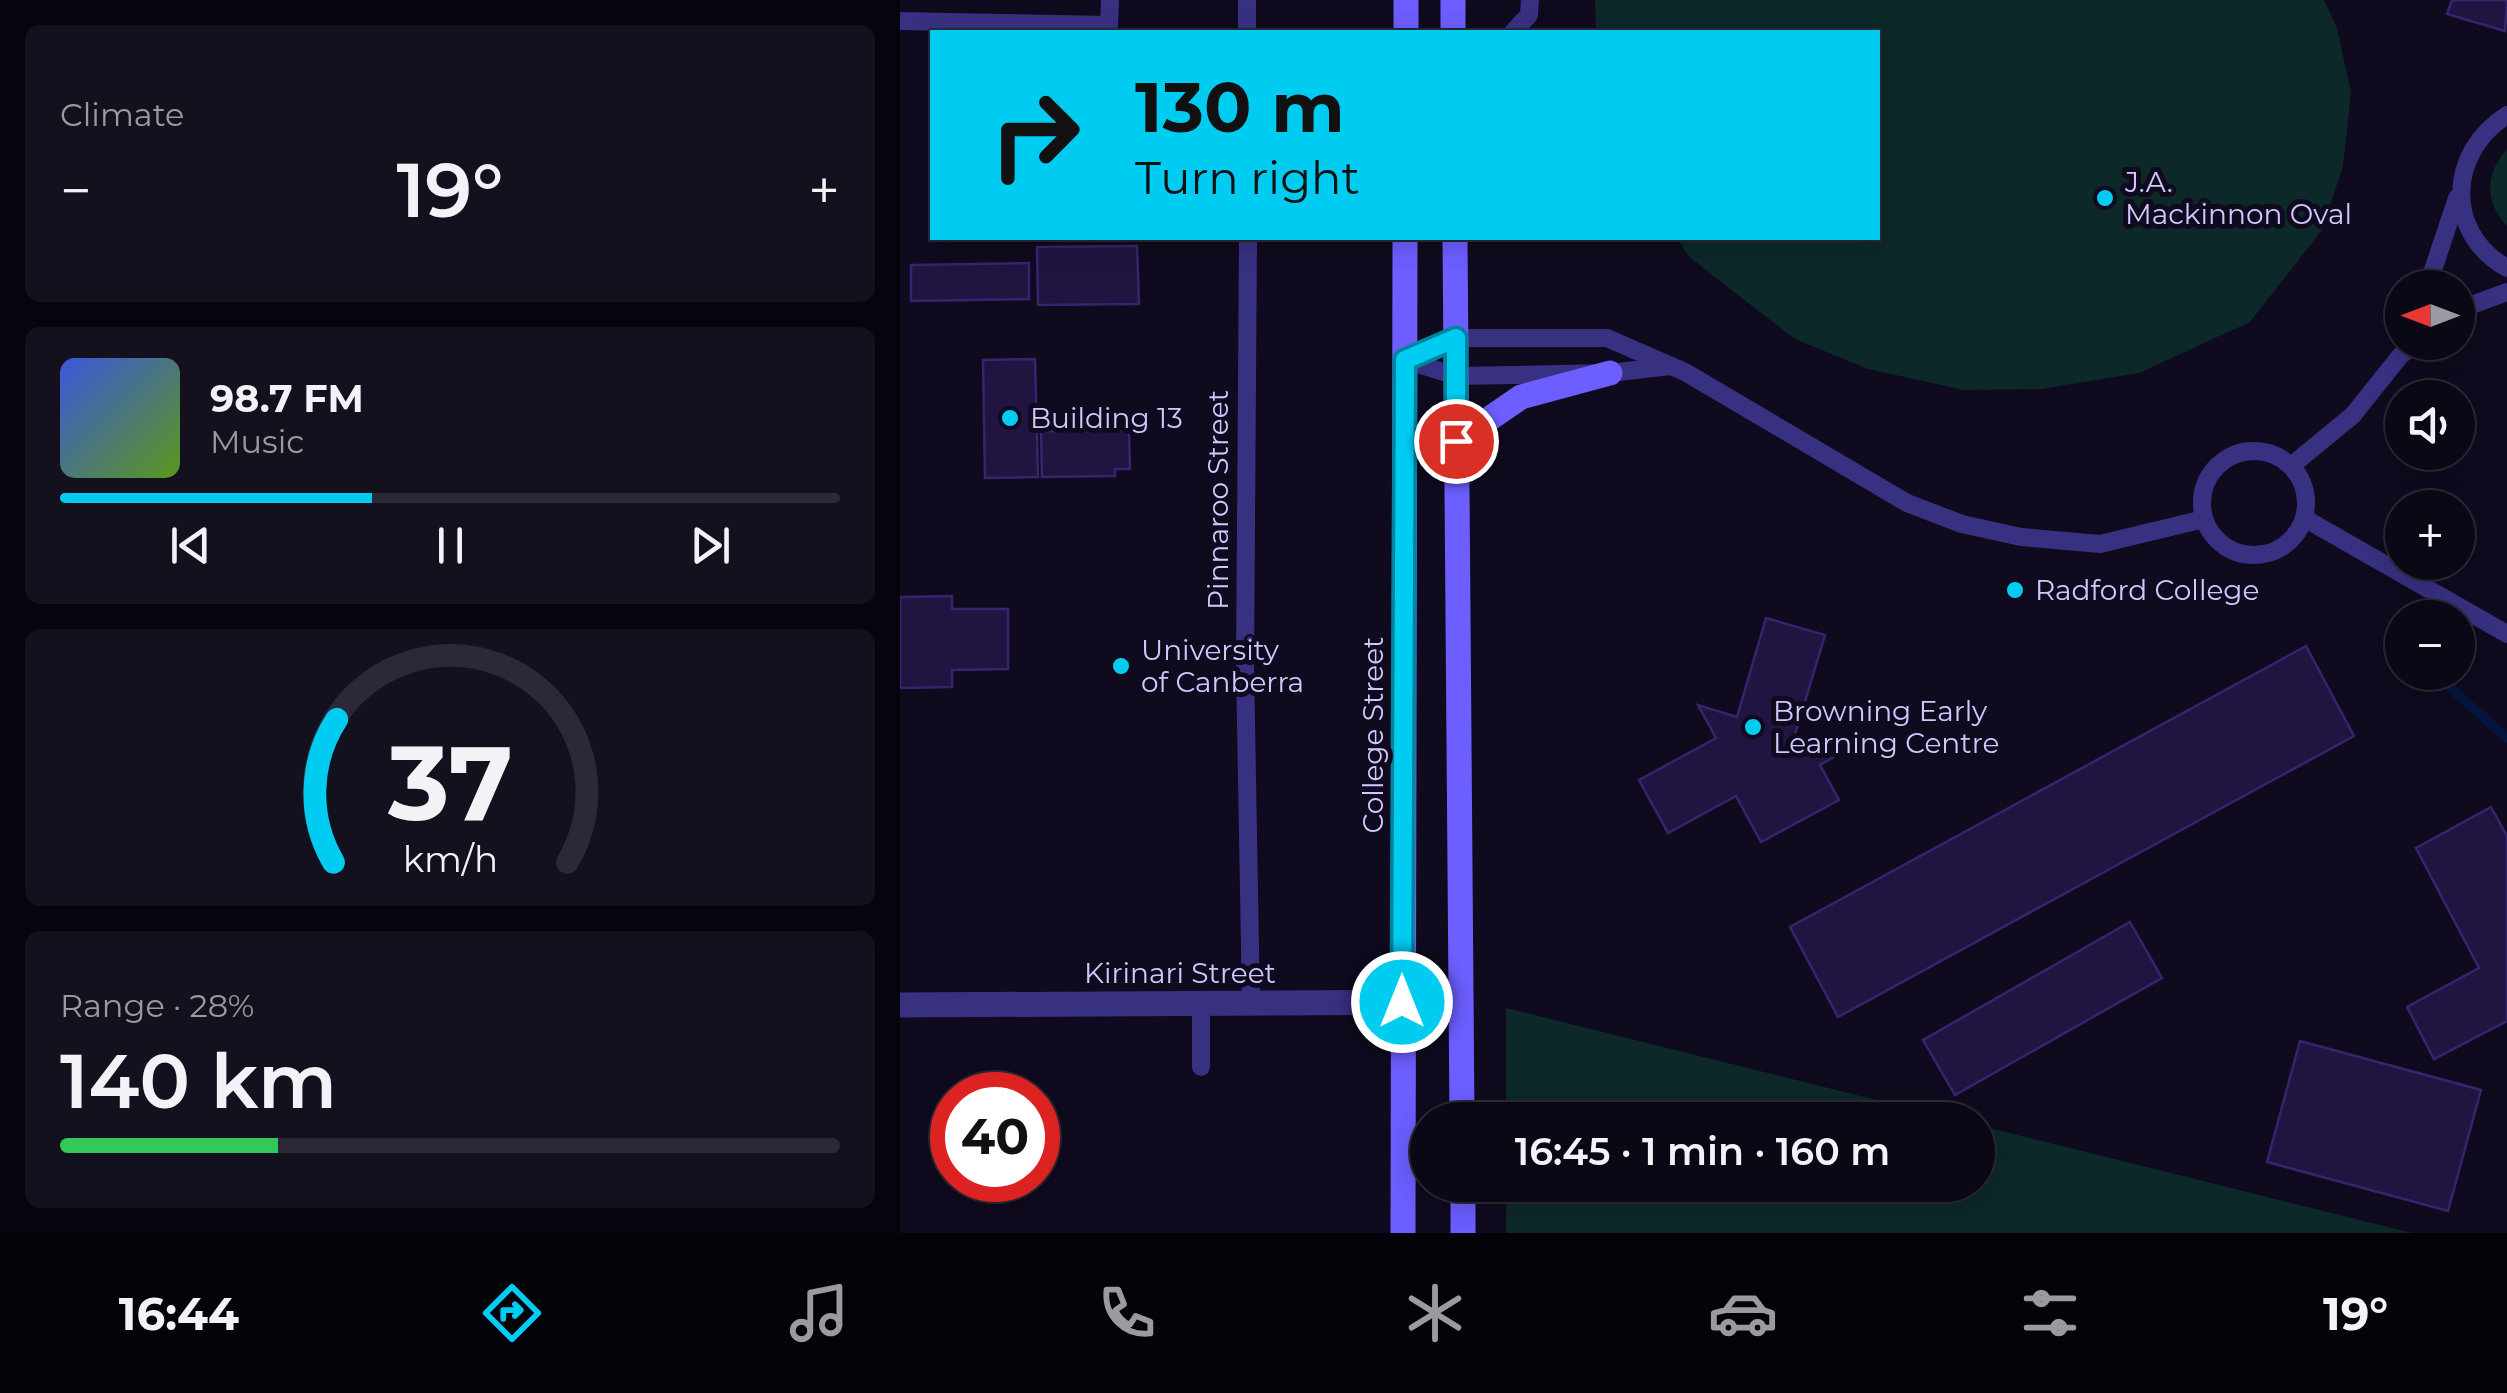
<!DOCTYPE html>
<html lang="en">
<head>
<meta charset="utf-8">
<style>
  :root { --surface:#0b0816; --page:#14111f; --text:#f1f3f6; --muted:#9a9aa1; --line:#2b2935; --accent:#00ccf2 }
  body { margin:0; font-family:Montserrat,sans-serif; background:var(--page); color:var(--text); height:100vh; display:flex; flex-direction:column; font-size:38px; white-space:nowrap }
  * { box-sizing:border-box; margin:0 }
  p { font-size:32px; color:var(--muted) }
  .icon { flex:none; width:55px; height:55px; fill:none; stroke:currentColor; stroke-width:2; stroke-linecap:round; stroke-linejoin:round }
  .map { position:relative; flex:1; overflow:hidden }
  .sheet { display:flex; flex-direction:column; gap:25px; padding:25px; background:#06040c; width:900px }
  .sheet>* { flex:none }
  .guide { position:absolute; left:30px; top:30px; width:950px; height:210px; border-radius:0px; box-shadow:0 5px 25px #0003,0 0 0 2px var(--line); background:#00ccf2; color:#111; overflow:hidden }
  .needle { width:65px; rotate:270deg }
  .fabs { position:absolute; left:1485px; top:270px; display:grid; gap:20px }
  .fabs a { display:grid; place-items:center; width:90px; height:90px; border-radius:50%; background:var(--surface); box-shadow:0 5px 25px #0003,0 0 0 2px var(--line); font-size:50px }
  .speed { position:absolute; left:30px; top:1072px; display:flex; gap:20px; font-size:50px; font-weight:700; text-align:center }
  .speed>* { display:grid; place-content:center; width:130px; height:130px; border-radius:50%; background:var(--surface); box-shadow:0 5px 25px #0003,0 0 0 2px var(--line); line-height:1 }
  .speed .limit { border:15px solid #d22; background:#fff; color:#111 }
  .pin { position:absolute; display:grid; place-items:center; width:85px; height:85px; color:#fff; margin:-42px; border:5px solid #fff; border-radius:50%; box-shadow:0 2px 10px #0007 }
  .me { position:absolute; width:110px; margin:-55px; rotate:0deg; stroke-linejoin:round; filter:drop-shadow(0 0 8px #0008) }
  .turn { display:flex; align-items:center; gap:35px; height:210px; padding:0 40px; font-size:45px }
  .turn .icon { width:130px; height:130px; stroke-width:2.5 }
  .turn b { display:block; font-size:70px; line-height:85px }
  .big { font-size:75px; font-weight:600; line-height:1.1 }
  .sheet .tile { flex:1; display:flex; flex-direction:column; justify-content:center; gap:15px; min-width:0; padding:0 35px; border-radius:15px; background:var(--page) }
  .sheet .dial { align-items:center; gap:0 }
  .dial svg { height:260px; overflow:visible; fill:none; stroke:var(--line); stroke-width:7; stroke-linecap:round; text-anchor:middle }
  .dial text { fill:var(--text); stroke:none }
  .song { display:flex; align-items:center; gap:30px }
  .cover { width:120px; height:120px; border-radius:15px; background:linear-gradient(135deg,hsl(230 70% 55%),hsl(90 70% 35%)) }
  .played { height:10px; border-radius:5px; background:linear-gradient(90deg,var(--accent) 40%,var(--line) 40%) }
  .keys { display:flex; justify-content:space-around; direction:ltr }
  .heat { display:flex; justify-content:space-between; align-items:center; font-size:55px; direction:ltr }
  .charge { height:15px; border-radius:8px; background:linear-gradient(90deg,#34c759 28%,var(--line) 0) }
  .trip { position:absolute; left:510px; top:1102px; width:585px; height:100px; border-radius:50px; background:var(--surface); box-shadow:0 5px 25px #0003,0 0 0 2px var(--line); font-weight:600; line-height:100px; text-align:center }
  .tab-bar { display:flex; height:160px; justify-content:space-around; align-items:center; background:#040309; color:var(--muted) }
  .tab-bar .icon { width:70px; height:70px }
  .tab-bar .current { color:var(--accent) }
  .tab-bar b { font-size:45px; color:var(--text) }
  main { display:flex; flex:1; min-height:0 }
  .map>svg:first-child { display:block }
</style>
</head>
<body>
<main>
<section class="sheet">
<div class="tile"><p>Climate</p>
<div class="heat"><a>−</a><b class="big">19°</b><a>+</a></div>
</div>
<div class="tile">
<div class="song"><i class="cover"></i><div><b>98.7 FM</b><p>Music</p></div></div>
<div class="played"></div>
<div class="keys"><svg class="icon" aria-label="previous" viewBox="0 0 24 24"><path d="M18 5L8 12l10 7zM5 5v14"/></svg><svg class="icon" aria-label="pause" viewBox="0 0 24 24"><path d="M8 5v14M16 5v14"/></svg><svg class="icon" aria-label="next" viewBox="0 0 24 24"><path d="M6 5l10 7-10 7zM19 5v14"/></svg></div>
</div>
<div class="tile dial"><svg viewBox="0 0 100 80">
<path d="M14 69A42 42 0 1 1 86 69"/>
<path d="M14 69A42 42 0 0 1 15 25" stroke="#00ccf2"/>
<text x="50" y="56" font-size="32" font-weight="700">37</text>
<text x="50" y="72" font-size="11">km/h</text>
</svg></div>
<div class="tile"><p>Range · 28%</p><b class="big">140 km</b><div class="charge"></div></div>
</section>
<div class="map">
<svg width="1607" height="1233" viewBox="0 0 1607 1233">
  <rect width="100%" height="100%" fill="#0f0a1e"/>
  <path fill="#0d2829" d="M 695,0 L 1424,0 L 1437,28 L 1451,93 L 1443,166 L 1422,230 L 1350,322 L 1239,373 L 1141,389 L 1064,390 L 968,369 L 895,339 L 789,257 L 777,238 L 978,238 L 978,32 L 696,32 Z
    M 1607,149 L 1607,226 C 1584,201 1585,174 1607,149 Z
    M 606,1008 L 1057,1120 L 606,1120 Z
    M 1078,1125 L 1512,1233 L 606,1233 L 606,1185 L 1078,1185 Z"/>
  <g fill="none" stroke-linecap="round" stroke-linejoin="round">
    <path stroke="#04163d" stroke-width="10" d="M 1536,675 L 1607,738"/>
  </g>
  <path fill="#201441" stroke="#37246f" stroke-width="2.5" d="M 1552,0 L 1607,0 L 1605,31 L 1547,14 Z
    M 237,246 L 239,304 L 138,305 L 137,247 Z
    M 129,263 L 129,299 L 11,301 L 11,265 Z
    M 135,359 L 138,477 L 85,478 L 83,360 Z
    M 158,423 L 188,423 L 188,431 L 229,430 L 230,469 L 215,469 L 215,476 L 142,477 L 141,432 L 158,431 Z
    M 52,596 L 52,609 L 108,609 L 108,669 L 52,670 L 52,687 L 0,688 L 0,597 Z
    M 866,618 L 925,635 L 894,738 L 943,752 L 920,765 L 939,800 L 861,842 L 836,796 L 768,833 L 739,780 L 816,738 L 798,705 L 837,717 Z
    M 1406,646 L 1454,736 L 938,1017 L 890,927 Z
    M 1591,807 L 1607,836 L 1607,1021 L 1534,1059 L 1507,1007 L 1579,968 L 1516,848 Z
    M 1230,922 L 1262,978 L 1055,1095 L 1023,1040 Z
    M 1400,1041 L 1581,1090 L 1548,1211 L 1367,1162 Z"/>
  <g fill="none" stroke-linecap="round" stroke-linejoin="round">
    <path stroke="#383182" stroke-width="18" d="M 347,0 L 347,32
      M 0,21 L 209,25 L 210,0
      M 613,32 L 629,15 L 630,0
      M 1607,115 C 1548,152 1544,233 1607,268
      M 348,238 L 345,666 L 351,1003
      M 1527,288 L 1557,198
      M 1558,310 L 1607,292
      M 505,360 L 556,338 L 707,338 L 785,372 L 1007,503 L 1062,524 L 1121,537 L 1200,544 L 1304,519
      M 505,360 L 556,376 L 710,373 L 770,366
      M1302 503a52 52 0 1 1 104 0a52 52 0 1 1-104 0Z
      M 1391,466 L 1453,415 L 1500,356 L 1517,342
      M 1404,518 L 1607,634
      M 301,1003 L 301,1067"/>
    <path stroke="#383182" stroke-width="25" d="M 0,1005 L 561,1002"/>
    <path stroke="#6c5eff" stroke-width="25" d="M 553,0 L 553,32
      M 506,32 L 506,0
      M 555,238 L 562,1120
      M 557,441 L 621,397 L 710,373
      M 563,1185 L 563,1233
      M 503,1233 L 505,238"/>
  </g>
  <g fill="none" stroke-linecap="round" stroke-linejoin="round">
    <g stroke="#00859d" stroke-width="25">
      <path id="route" d="M 502,1002 L 505,360 L 556,338 L 556,441"/>
    </g>
    <use href="#route" stroke="#00ccf2" stroke-width="18"/>
  </g>
  <g fill="#00ccf2" stroke="#0f0a1e" stroke-width="4">
    <circle cx="1205" cy="198" r="10"/>
    <circle cx="110" cy="418" r="10"/>
    <circle cx="1115" cy="590" r="10"/>
    <circle cx="221" cy="666" r="10"/>
    <circle cx="853" cy="727" r="10"/>
  </g>
  <g text-anchor="middle" dominant-baseline="central" stroke-width="10" stroke-linejoin="round" paint-order="stroke">
    <g font-size="28" fill="#d1c7ff" stroke="#0f0a1e" text-anchor="start">
      <text x="1225" y="182">J.A.<tspan x="1225" dy="32">Mackinnon Oval</tspan></text>
      <text x="130" y="418">Building 13</text>
      <text x="1135" y="590">Radford College</text>
      <text x="241" y="650">University<tspan x="241" dy="32">of Canberra</tspan></text>
      <text x="873" y="711">Browning Early<tspan x="873" dy="32">Learning Centre</tspan></text>
    </g>
    <g font-size="28" fill="#d1c7ff" stroke="#0f0a1e">
      <text transform="translate(318 500) rotate(-90)">Pinnaroo Street</text>
      <text transform="translate(473 735) rotate(-90)">College Street</text>
      <text x="280" y="973">Kirinari Street</text>
    </g>
  </g>
</svg>
<div class="fabs">
<a><svg class="needle" viewBox="-14 -14 28 28"><path d="M0-13l5 13h-10z" fill="#e53935"/><path d="M0 13l5-13h-10z" fill="#9a9aa1"/></svg></a>
<a><svg class="icon" aria-label="sound" viewBox="0 0 24 24"><path d="M4 9h4l5-4v14l-5-4H4zM17 9q2 3 0 6"/></svg></a>
<a>+</a>
<a>−</a>
</div>
<div class="speed"><div class="limit">40</div></div>
<div class="pin" style="left:556px;top:441px;background:#d93025"><svg class="icon" aria-label="arrive" viewBox="0 0 24 24"><path d="M6 21V4h12l-3 4 3 4H6"/></svg></div>
<svg class="me" style="left:502px;top:1002px" viewBox="-20 -20 40 40"><circle r="17" fill="#00ccf2" stroke="#fff" stroke-width="3"/><path d="M0-11L8 9 0 5-8 9z" fill="#fff"/></svg>
<div class="trip">16:45 · 1 min · 160 m</div>
<div class="guide">
<div class="turn"><svg class="icon" aria-label="right" viewBox="0 0 24 24"><path d="M7 20v-9h11M14 6l5 5-5 5"/></svg><div><b>130 m</b>Turn right</div></div>
</div>
</div>
</main>
<nav class="tab-bar">
<b>16:44</b>
<svg class="icon current" aria-label="directions" viewBox="0 0 24 24"><path d="M12 3l9 9-9 9-9-9zM9 14v-3h6M13 9l2 2-2 2"/></svg>
<svg class="icon" aria-label="music" viewBox="0 0 24 24"><path d="M9 18V5l10-2v13"/><circle cx="6" cy="18" r="3"/><circle cx="16" cy="16" r="3"/></svg>
<svg class="icon" aria-label="phone" viewBox="0 0 24 24"><path d="M5 4h4l2 5-3 2q2 4 5 5l2-3 5 2v4C11 20 4 13 5 4z"/></svg>
<svg class="icon" aria-label="climate" viewBox="0 0 24 24"><path d="M12 3v18M4 7l16 10M4 17L20 7"/></svg>
<svg class="icon" aria-label="car" viewBox="0 0 24 24"><path d="M5 17H2v-5l4-1 3-4h7l3 4 3 1v5h-3M9 17h6M6 11h13"/><circle cx="7" cy="17" r="2"/><circle cx="17" cy="17" r="2"/></svg>
<svg class="icon" aria-label="filters" viewBox="0 0 24 24"><path d="M4 7h16M4 17h16"/><circle cx="9" cy="7" r="2"/><circle cx="15" cy="17" r="2"/></svg>
<b>19°</b>
</nav>
</body>
</html>
